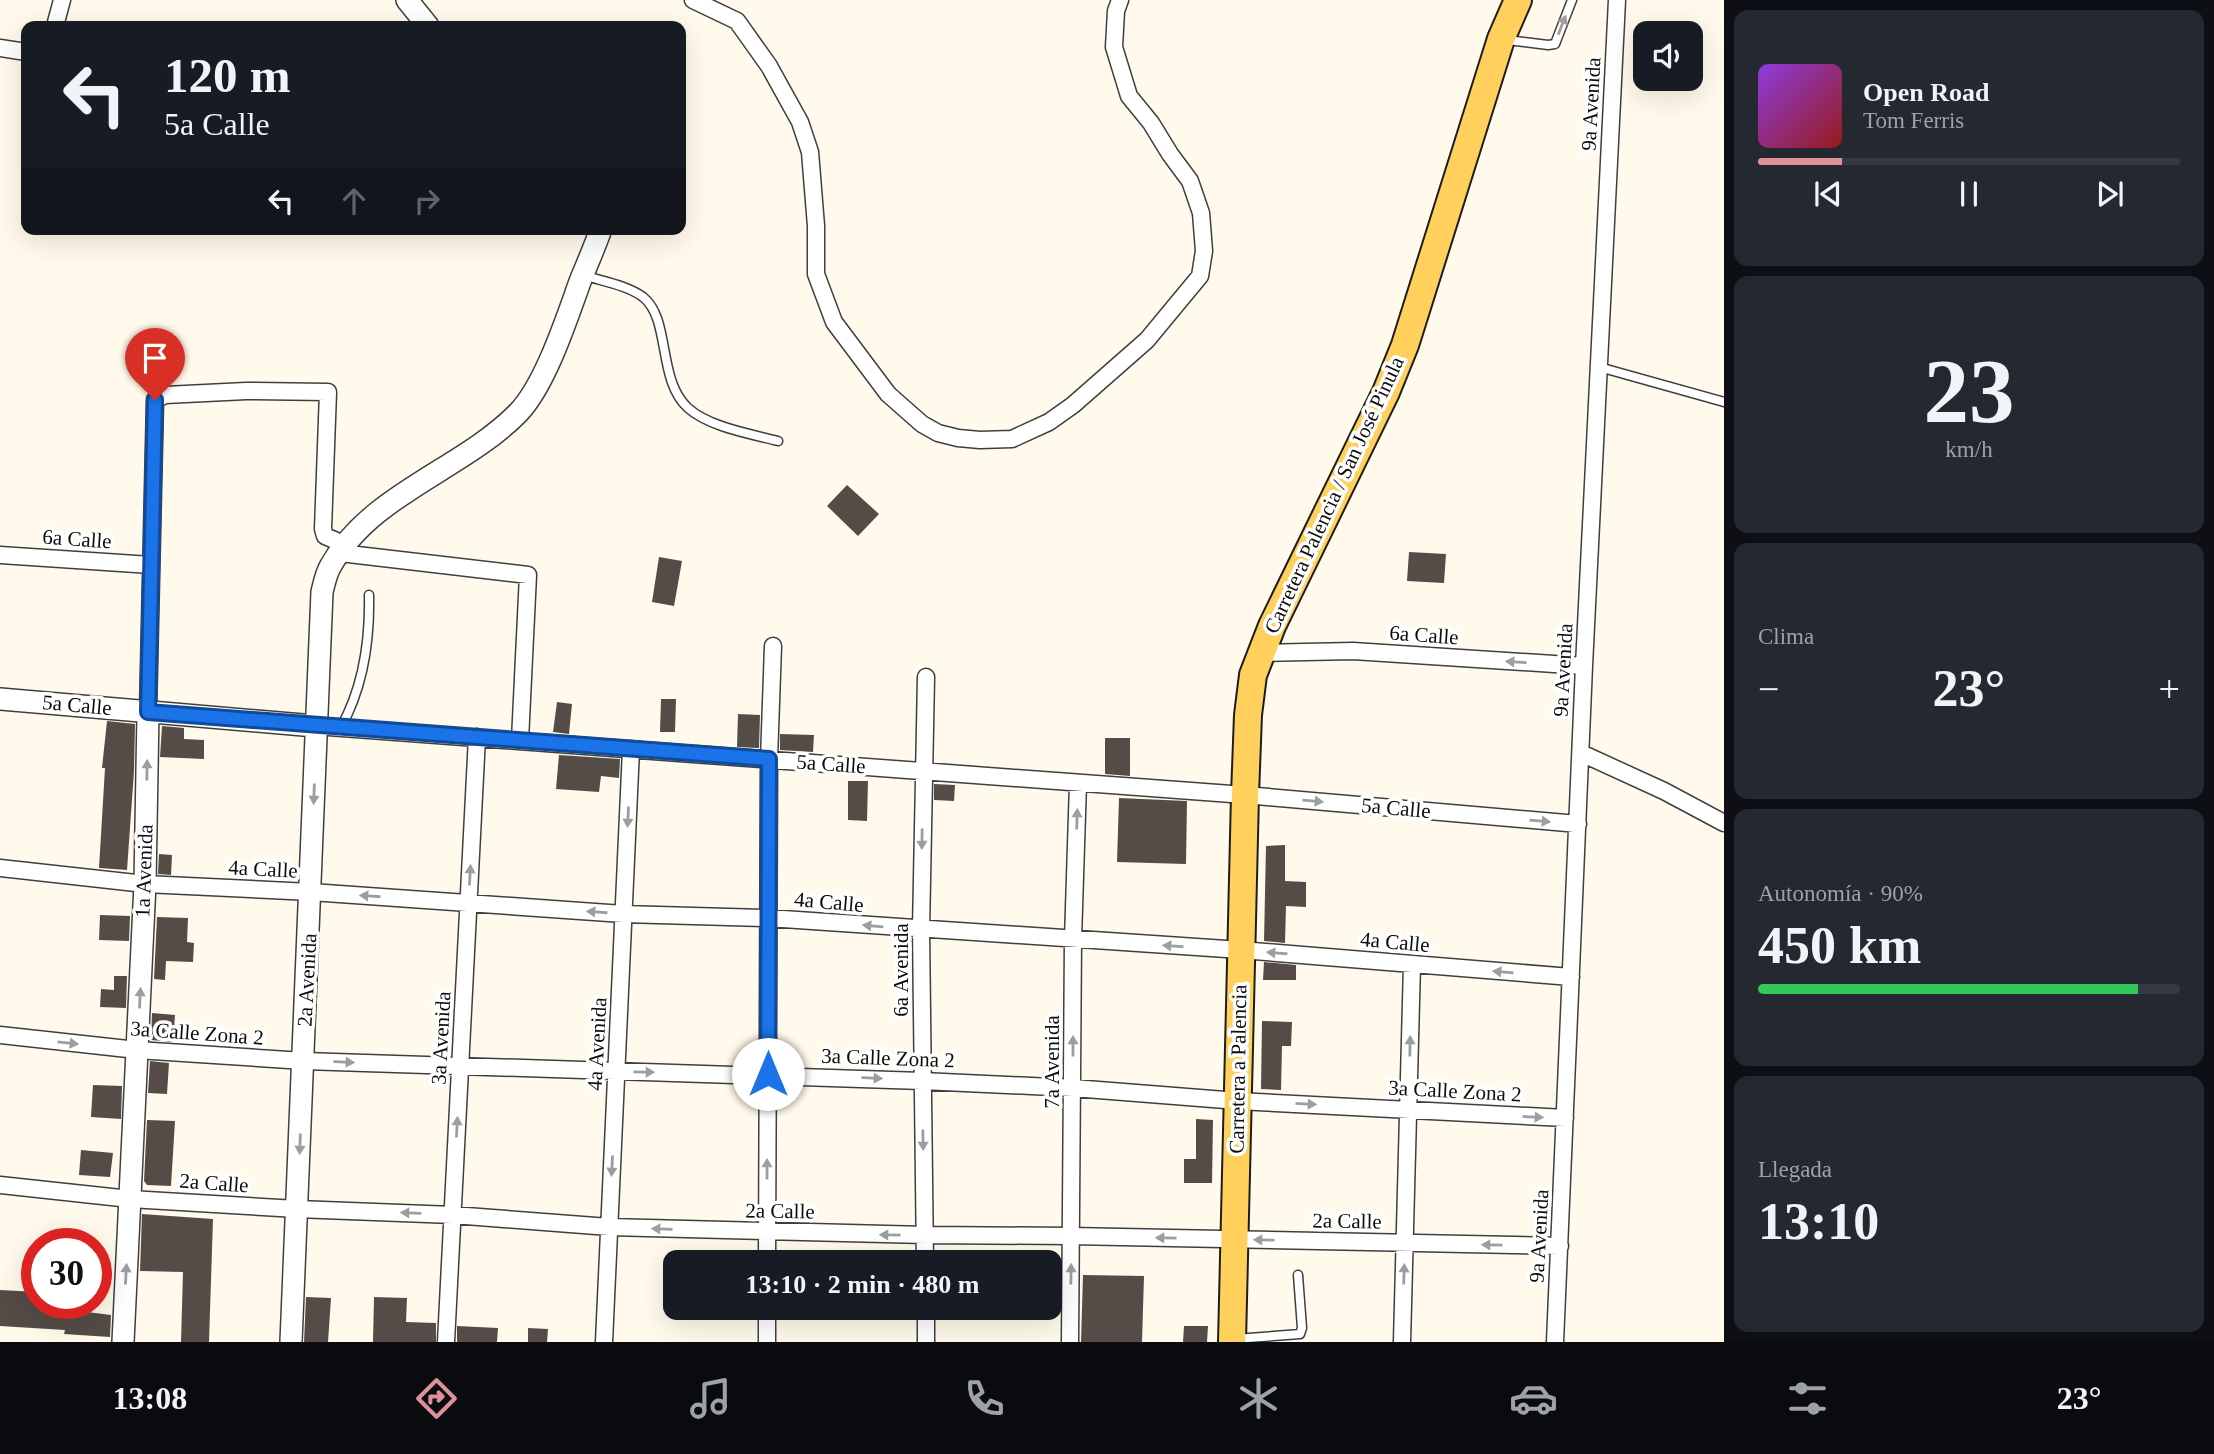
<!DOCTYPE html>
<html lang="es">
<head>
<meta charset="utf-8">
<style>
  :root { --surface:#171b24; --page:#242831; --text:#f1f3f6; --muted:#9ea1a6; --line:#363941; --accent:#df9099 }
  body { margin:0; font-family:"Times New Roman",serif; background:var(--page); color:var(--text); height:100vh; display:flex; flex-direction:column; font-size:26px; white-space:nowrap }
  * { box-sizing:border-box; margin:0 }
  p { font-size:23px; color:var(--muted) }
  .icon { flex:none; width:38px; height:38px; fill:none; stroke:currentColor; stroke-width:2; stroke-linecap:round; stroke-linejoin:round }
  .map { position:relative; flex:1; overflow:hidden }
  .side { display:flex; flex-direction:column; gap:10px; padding:10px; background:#0d0f14; width:490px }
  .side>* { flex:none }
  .hud { position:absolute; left:21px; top:21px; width:665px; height:214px; border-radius:14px; box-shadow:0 7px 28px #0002; background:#171b24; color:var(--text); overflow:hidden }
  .fabs { position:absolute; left:1633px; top:21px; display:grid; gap:14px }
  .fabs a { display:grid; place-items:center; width:70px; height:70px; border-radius:14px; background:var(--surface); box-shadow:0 7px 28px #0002; font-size:35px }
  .speed { position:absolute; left:21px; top:1228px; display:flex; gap:14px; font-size:35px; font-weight:700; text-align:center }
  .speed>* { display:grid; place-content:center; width:91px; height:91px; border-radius:50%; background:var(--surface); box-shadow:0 7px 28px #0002; line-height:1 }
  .speed .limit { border:10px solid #d22; background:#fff; color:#111 }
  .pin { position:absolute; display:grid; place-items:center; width:60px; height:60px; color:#fff; margin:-72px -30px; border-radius:50% 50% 50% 0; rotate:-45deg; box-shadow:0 0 7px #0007 }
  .pin .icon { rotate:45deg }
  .me { position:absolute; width:77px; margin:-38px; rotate:0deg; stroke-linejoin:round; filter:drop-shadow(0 0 5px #0008) }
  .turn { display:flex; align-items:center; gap:24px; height:147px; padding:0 28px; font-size:32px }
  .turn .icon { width:91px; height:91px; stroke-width:2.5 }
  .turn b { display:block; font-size:49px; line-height:60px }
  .lanes { display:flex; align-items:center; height:66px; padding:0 28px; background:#0003; justify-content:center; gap:35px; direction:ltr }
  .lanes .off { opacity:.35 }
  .big { font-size:52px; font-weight:800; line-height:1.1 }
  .side .card { flex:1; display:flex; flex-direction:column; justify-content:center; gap:10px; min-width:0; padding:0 24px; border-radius:14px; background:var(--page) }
  .side .dial { align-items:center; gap:0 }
  .dial b { font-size:91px; line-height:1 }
  .song { display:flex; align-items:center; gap:21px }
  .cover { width:84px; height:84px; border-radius:10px; background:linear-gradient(135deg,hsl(270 70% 55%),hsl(0 70% 35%)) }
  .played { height:7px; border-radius:4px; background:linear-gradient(90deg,var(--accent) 20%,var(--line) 20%) }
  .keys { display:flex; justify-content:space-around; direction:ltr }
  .heat { display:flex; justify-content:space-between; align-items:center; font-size:38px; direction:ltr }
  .charge { height:10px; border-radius:5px; background:linear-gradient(90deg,#34c759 90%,var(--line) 0) }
  .trip { position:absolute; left:663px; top:1250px; width:399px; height:70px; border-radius:14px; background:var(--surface); box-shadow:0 7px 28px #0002; font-weight:800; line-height:70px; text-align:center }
  .dock { display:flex; height:112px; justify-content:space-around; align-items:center; background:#090b0e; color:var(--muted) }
  .dock .icon { width:49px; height:49px }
  .dock .on { color:var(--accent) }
  .dock b { font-size:32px; color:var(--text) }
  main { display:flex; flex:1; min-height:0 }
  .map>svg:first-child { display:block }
</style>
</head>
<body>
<main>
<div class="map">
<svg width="1724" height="1342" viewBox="0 0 1724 1342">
  <rect width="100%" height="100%" fill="#fffaeb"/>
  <path fill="#554c47" d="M 847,485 L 879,514 L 858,536 L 827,506 Z
    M 1409,552 L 1446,554 L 1444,583 L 1407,581 Z
    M 659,557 L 682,561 L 674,606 L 652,602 Z
    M 661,699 L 676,699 L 675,732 L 660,732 Z
    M 557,702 L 572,704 L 569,734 L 553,732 Z
    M 738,714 L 760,715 L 759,748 L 737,747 Z
    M 107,721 L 135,724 L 134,771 L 127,870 L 99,868 L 105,768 L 102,768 Z
    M 162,726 L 184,728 L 184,739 L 204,740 L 204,759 L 160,757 Z
    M 780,734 L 814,735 L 813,752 L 780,750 Z
    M 1105,738 L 1130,738 L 1130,776 L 1105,774 Z
    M 559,755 L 620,759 L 619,778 L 601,776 L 599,792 L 556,789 Z
    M 848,781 L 868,781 L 867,821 L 848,820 Z
    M 934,784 L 955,785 L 954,801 L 934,800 Z
    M 1119,798 L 1187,801 L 1186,864 L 1117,862 Z
    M 1285,845 L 1285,881 L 1306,882 L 1306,907 L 1286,906 L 1285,943 L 1264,941 L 1266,846 Z
    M 159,854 L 172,855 L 171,875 L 158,874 Z
    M 100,915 L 130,916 L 129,941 L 99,940 Z
    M 157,917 L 188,918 L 187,942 L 194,943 L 193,962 L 166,961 L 165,980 L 154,979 Z
    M 1264,962 L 1296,965 L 1296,980 L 1263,980 Z
    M 114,976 L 127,976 L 126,1008 L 100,1007 L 101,989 L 114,990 Z
    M 152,1013 L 175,1015 L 173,1042 L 151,1040 Z
    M 1262,1021 L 1292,1022 L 1291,1046 L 1282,1046 L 1281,1090 L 1261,1089 Z
    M 150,1061 L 169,1063 L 167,1094 L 148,1093 Z
    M 93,1085 L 122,1086 L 121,1119 L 91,1117 Z
    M 1196,1119 L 1213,1120 L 1212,1183 L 1184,1183 L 1184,1159 L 1196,1159 Z
    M 147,1120 L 175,1121 L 171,1186 L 147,1185 L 144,1181 Z
    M 81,1150 L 113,1153 L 110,1177 L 79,1175 Z
    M 142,1214 L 213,1219 L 209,1342 L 181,1342 L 183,1272 L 140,1271 Z
    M 1083,1275 L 1144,1276 L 1142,1342 L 1081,1342 Z
    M 0,1290 L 37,1292 L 37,1304 L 45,1304 L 45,1306 L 79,1309 L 79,1311 L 111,1315 L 110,1337 L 64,1334 L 65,1330 L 0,1326 Z
    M 306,1297 L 331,1298 L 328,1342 L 304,1342 Z
    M 374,1297 L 407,1298 L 406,1322 L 436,1323 L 436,1342 L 373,1342 Z
    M 457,1326 L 498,1328 L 497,1342 L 457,1342 Z
    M 1184,1326 L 1208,1326 L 1207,1342 L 1183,1342 Z
    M 528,1328 L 548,1329 L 547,1342 L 528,1342 Z"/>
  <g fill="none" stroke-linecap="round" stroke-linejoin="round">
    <g stroke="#3f3f3f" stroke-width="11">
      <path id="service" d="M 1507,40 L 1548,45 L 1555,44 L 1572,0
        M 583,275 C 601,281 627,285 643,297 C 671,319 657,380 688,408 C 709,427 751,434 778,441
        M 1599,367 L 1724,402
        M 341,727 C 364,686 370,641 369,595
        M 1235,1339 L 1300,1334 L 1302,1328 L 1298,1275"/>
    </g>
    <g stroke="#3f3f3f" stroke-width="19">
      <path id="minor" d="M 693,0 L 737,21 L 769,66 L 800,122 L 810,152 L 816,226 L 816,274 L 834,322 L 888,394 L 922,424 L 938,433 L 958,438 L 980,440 L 1012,439 L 1049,422 L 1073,405 L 1147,340 L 1200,276 L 1204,251 L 1201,213 L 1190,181 L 1170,154 L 1151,123 L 1129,96 L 1114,47 L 1116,11 L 1120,0
        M 55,26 L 62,0
        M 0,48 L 26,52
        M 340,553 L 528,575 L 520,740
        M 0,555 L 151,565
        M 1261,653 L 1353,651 L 1584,666
        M 148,712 L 155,400 L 165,395 L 246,391 L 328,392 L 323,529 L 325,536 L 346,545
        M 315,726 L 1245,795 L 1578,824
        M 1581,753 L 1664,791 L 1724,823
        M 0,868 L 145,884 L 311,892 L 623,914 L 768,918 L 1241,950 L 1571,977
        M 0,1035 L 137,1050 L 304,1061 L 922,1081 L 1073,1088 L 1238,1101 L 1565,1118
        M 0,1185 L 130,1199 L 297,1209 L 453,1215 L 609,1227 L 925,1235 L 1071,1236 L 1560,1246
        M 767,1262 L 769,759 L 773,646
        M 925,1262 L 921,930 L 926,677
        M 926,1307 L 926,1342
        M 446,1342 L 477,737
        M 604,1342 L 631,749
        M 767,1342 L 767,1307
        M 1070,1342 L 1073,939 L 1078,783
        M 1402,1342 L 1412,964
        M 1555,1342 L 1584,666 L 1617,0"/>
    </g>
    <g stroke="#3f3f3f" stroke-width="24">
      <path id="tertiary" d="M 407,0 L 428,26
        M 0,699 L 315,726
        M 123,1342 L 145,884 L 148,712
        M 291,1342 L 322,592 C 324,584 326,574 330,567 C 370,494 462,470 518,413 C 546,384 567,317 581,279 C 588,262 595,246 601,229"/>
    </g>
    <g stroke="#1d1d1d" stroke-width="30">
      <path id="primary" d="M 1232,1342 L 1245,795 L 1248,715 L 1253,675 L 1272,626 L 1386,392 L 1405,345 L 1501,39 L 1518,0"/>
    </g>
    <use href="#service" stroke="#fff" stroke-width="8"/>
    <use href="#minor" stroke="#fff" stroke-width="16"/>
    <use href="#tertiary" stroke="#fff" stroke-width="21"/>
    <use href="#primary" stroke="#ffd05b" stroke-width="26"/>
  </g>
  <defs><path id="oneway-solid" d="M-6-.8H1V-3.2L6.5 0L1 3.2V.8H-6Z" transform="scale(1.75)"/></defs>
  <g fill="#9e9e9e">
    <use href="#oneway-solid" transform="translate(1562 25) rotate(-69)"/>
    <use href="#oneway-solid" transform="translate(1516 662) rotate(-176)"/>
    <use href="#oneway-solid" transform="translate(147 770) rotate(-89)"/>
    <use href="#oneway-solid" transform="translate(314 794) rotate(92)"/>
    <use href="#oneway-solid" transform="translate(1313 801) rotate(5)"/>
    <use href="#oneway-solid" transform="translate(628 817) rotate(93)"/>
    <use href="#oneway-solid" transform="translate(1077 819) rotate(-88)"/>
    <use href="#oneway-solid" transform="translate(1540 821) rotate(5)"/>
    <use href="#oneway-solid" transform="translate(922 839) rotate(91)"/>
    <use href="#oneway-solid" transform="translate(470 875) rotate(-87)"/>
    <use href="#oneway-solid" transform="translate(370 896) rotate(-176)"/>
    <use href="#oneway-solid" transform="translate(597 912) rotate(-176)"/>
    <use href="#oneway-solid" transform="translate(873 926) rotate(-175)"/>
    <use href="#oneway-solid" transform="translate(1173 946) rotate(-176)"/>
    <use href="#oneway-solid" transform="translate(1277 953) rotate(-175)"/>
    <use href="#oneway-solid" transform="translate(1503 972) rotate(-175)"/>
    <use href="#oneway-solid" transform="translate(140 998) rotate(-87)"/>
    <use href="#oneway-solid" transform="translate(68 1043) rotate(6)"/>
    <use href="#oneway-solid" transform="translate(1073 1046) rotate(-90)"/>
    <use href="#oneway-solid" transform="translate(1410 1046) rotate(-89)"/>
    <use href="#oneway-solid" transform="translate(344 1062) rotate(2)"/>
    <use href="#oneway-solid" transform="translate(644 1072) rotate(1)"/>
    <use href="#oneway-solid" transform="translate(872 1078) rotate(2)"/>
    <use href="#oneway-solid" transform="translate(1306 1104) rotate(3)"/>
    <use href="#oneway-solid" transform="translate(1533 1117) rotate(3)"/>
    <use href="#oneway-solid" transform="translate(457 1127) rotate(-87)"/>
    <use href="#oneway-solid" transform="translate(923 1140) rotate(89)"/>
    <use href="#oneway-solid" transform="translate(300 1144) rotate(92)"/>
    <use href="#oneway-solid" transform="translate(612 1166) rotate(93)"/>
    <use href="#oneway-solid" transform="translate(767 1169) rotate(-90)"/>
    <use href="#oneway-solid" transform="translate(411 1213) rotate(-178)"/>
    <use href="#oneway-solid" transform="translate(662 1229) rotate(-178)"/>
    <use href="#oneway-solid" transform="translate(890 1235) rotate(-179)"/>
    <use href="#oneway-solid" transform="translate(1166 1238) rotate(-179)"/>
    <use href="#oneway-solid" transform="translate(1264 1240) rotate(-179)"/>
    <use href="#oneway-solid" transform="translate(1492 1245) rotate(-179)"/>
    <use href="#oneway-solid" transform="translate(126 1274) rotate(-87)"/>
    <use href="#oneway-solid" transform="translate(1071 1274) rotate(-89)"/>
    <use href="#oneway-solid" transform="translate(1404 1274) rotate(-88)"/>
  </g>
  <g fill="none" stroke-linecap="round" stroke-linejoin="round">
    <g stroke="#114b97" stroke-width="18">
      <path id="route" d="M 155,400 L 148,712 L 769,759 L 768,1074"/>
    </g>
    <use href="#route" stroke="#1a73e8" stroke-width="12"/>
  </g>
  <g text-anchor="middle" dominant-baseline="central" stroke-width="7" stroke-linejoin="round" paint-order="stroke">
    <g font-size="21" fill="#0c0c0c" stroke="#fff">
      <text transform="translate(1591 104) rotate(-87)">9a Avenida</text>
      <text transform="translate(1334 495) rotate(-65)">Carretera Palencia / San José Pinula</text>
      <text transform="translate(77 539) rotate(4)">6a Calle</text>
      <text transform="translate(1424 635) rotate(4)">6a Calle</text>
      <text transform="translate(1563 670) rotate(-87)">9a Avenida</text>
      <text transform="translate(77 705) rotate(5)">5a Calle</text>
      <text transform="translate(831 764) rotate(4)">5a Calle</text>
      <text transform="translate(1396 808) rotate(5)">5a Calle</text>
      <text transform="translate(263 869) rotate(3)">4a Calle</text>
      <text transform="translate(144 871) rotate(-88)">1a Avenida</text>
      <text transform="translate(829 902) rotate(5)">4a Calle</text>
      <text transform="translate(1395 942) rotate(5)">4a Calle</text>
      <text transform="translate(901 970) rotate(-90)">6a Avenida</text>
      <text transform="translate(307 980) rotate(-87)">2a Avenida</text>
      <text transform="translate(197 1033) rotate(4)">3a Calle Zona 2</text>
      <text transform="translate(441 1038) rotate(-87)">3a Avenida</text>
      <text transform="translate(597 1044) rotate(-87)">4a Avenida</text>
      <text transform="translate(888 1058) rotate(2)">3a Calle Zona 2</text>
      <text transform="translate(1052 1062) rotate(-90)">7a Avenida</text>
      <text transform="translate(1238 1069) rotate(-89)">Carretera a Palencia</text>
      <text transform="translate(1455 1091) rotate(3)">3a Calle Zona 2</text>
      <text transform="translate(214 1183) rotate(4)">2a Calle</text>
      <text transform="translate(780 1211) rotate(1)">2a Calle</text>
      <text transform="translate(1347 1221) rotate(1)">2a Calle</text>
      <text transform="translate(1539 1236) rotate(-87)">9a Avenida</text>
    </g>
  </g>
</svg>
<div class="fabs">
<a><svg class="icon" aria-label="sound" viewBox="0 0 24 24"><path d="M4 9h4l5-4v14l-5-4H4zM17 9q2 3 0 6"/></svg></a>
</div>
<div class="speed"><div class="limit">30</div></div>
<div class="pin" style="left:155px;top:400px;background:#d93025"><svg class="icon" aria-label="arrive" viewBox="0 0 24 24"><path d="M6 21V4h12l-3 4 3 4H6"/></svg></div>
<svg class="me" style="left:768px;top:1074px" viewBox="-20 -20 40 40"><circle r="19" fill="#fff"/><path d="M0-13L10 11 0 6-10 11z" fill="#1a73e8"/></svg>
<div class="trip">13:10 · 2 min · 480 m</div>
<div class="hud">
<div class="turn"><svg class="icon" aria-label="left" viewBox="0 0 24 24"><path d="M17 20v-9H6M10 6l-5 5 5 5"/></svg><div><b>120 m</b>5a Calle</div></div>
<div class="lanes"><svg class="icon" aria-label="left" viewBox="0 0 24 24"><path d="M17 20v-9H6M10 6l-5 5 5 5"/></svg><svg class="icon off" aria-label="ahead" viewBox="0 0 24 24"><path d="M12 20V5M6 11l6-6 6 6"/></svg><svg class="icon off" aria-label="right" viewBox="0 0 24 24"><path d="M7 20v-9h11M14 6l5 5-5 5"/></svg></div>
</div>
</div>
<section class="side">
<div class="card">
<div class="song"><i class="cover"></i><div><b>Open Road</b><p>Tom Ferris</p></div></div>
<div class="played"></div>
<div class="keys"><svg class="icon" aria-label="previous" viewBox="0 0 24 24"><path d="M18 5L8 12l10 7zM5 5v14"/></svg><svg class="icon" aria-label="pause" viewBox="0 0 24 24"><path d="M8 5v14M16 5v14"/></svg><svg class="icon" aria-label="next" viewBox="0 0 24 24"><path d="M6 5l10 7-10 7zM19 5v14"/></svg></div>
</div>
<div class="card dial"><b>23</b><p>km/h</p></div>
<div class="card"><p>Clima</p>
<div class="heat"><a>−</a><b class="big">23°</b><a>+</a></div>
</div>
<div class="card"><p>Autonomía · 90%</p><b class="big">450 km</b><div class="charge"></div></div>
<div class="card"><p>Llegada</p><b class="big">13:10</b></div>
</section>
</main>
<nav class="dock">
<b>13:08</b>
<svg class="icon on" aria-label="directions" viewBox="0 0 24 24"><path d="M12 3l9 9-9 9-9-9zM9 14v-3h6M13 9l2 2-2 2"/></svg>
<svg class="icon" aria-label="music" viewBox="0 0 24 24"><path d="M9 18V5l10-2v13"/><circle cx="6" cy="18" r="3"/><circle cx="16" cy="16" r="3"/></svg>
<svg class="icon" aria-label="phone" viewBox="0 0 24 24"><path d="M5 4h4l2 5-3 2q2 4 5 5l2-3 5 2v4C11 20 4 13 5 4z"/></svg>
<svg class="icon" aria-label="climate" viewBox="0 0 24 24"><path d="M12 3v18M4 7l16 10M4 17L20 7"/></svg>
<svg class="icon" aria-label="car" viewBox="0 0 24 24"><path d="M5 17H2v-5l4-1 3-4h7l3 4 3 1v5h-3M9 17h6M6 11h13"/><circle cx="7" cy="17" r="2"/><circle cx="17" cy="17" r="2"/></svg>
<svg class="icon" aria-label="filters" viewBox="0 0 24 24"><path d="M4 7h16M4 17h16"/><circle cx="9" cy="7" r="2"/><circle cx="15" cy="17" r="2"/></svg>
<b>23°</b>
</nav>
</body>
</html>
